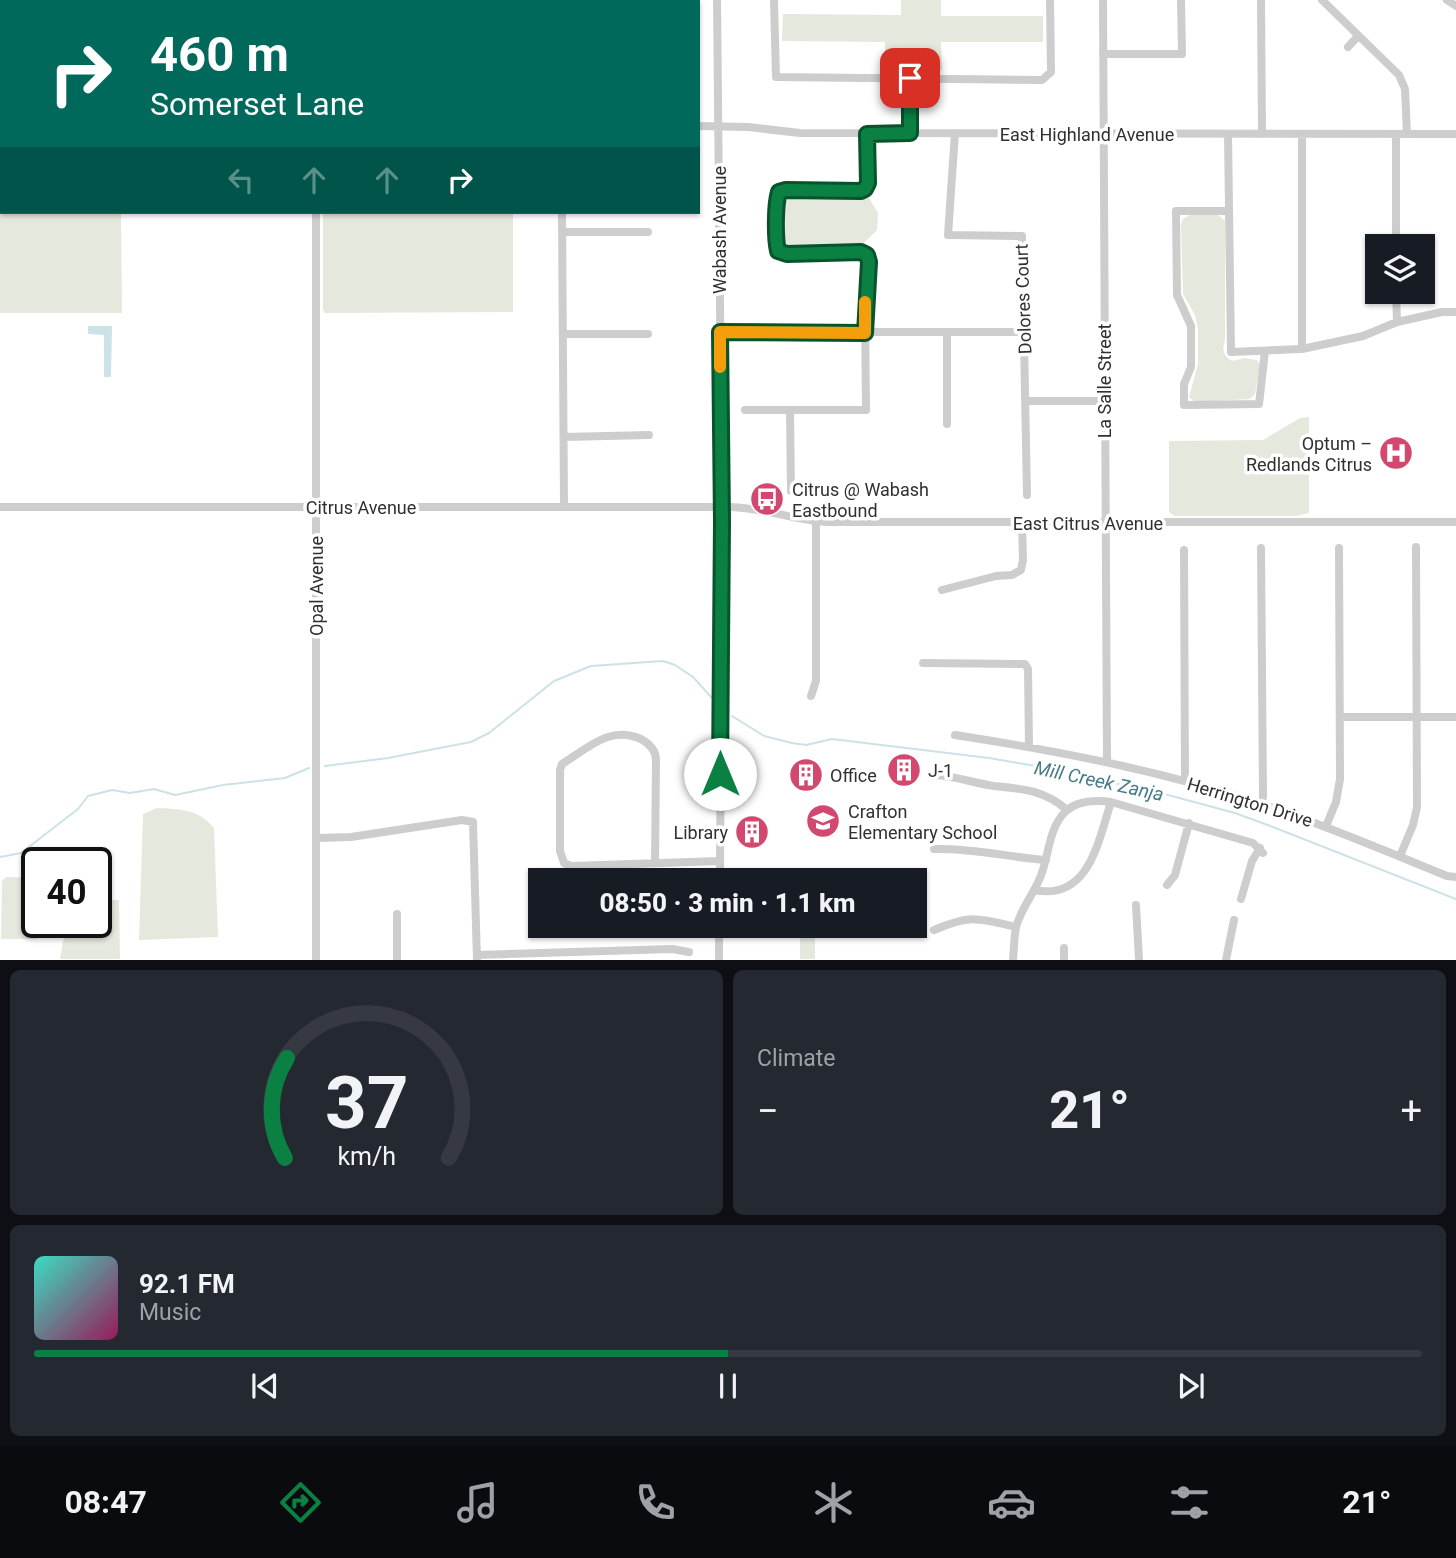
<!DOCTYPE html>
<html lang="en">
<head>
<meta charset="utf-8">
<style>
  :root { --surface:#171b24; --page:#242831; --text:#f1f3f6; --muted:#9ea1a6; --line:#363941; --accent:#0b8043 }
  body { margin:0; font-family:Roboto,sans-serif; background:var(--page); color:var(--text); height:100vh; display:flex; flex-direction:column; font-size:26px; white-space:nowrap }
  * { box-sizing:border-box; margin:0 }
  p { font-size:23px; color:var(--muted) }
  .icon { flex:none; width:38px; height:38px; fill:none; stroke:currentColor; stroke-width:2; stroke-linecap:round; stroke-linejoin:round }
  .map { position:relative; height:960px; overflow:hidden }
  .sheet { display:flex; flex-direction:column; gap:10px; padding:10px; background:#0d0f14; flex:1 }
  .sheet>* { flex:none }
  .guide { position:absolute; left:0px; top:0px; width:700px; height:214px; box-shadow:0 2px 5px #0004; background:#00695c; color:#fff; overflow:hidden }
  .buttons { position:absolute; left:1365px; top:234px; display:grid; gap:14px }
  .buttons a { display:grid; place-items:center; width:70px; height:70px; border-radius:0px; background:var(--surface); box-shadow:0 2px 5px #0004; font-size:35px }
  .speed { position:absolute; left:21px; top:847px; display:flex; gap:14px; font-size:35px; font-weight:700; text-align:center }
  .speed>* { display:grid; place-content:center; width:91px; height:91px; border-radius:50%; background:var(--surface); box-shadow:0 2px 5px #0004; line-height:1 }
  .speed .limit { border:4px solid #111; border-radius:10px; background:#fff; color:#111 }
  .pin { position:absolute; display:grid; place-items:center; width:60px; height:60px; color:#fff; margin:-30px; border-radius:14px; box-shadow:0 4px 10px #0006 }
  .me { position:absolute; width:77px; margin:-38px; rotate:0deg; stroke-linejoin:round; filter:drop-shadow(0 0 5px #0008) }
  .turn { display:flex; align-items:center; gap:24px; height:147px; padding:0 35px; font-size:32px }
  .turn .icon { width:91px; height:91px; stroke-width:2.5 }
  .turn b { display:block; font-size:49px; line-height:60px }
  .lanes { display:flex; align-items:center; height:66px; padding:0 35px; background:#0003; justify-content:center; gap:35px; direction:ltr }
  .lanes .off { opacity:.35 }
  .big { font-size:52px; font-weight:800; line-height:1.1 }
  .sheet .card { flex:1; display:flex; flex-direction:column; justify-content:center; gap:10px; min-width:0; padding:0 24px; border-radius:10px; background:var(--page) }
  .sheet .dial { align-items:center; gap:0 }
  .dial svg { height:182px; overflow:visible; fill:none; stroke:var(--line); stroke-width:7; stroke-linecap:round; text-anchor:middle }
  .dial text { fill:var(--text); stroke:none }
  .song { display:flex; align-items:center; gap:21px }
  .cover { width:84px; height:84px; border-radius:10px; background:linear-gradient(135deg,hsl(170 70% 55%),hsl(330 70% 35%)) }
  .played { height:7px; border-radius:4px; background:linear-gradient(90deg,var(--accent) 50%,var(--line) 50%) }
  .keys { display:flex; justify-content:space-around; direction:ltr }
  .heat { display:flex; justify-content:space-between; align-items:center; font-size:38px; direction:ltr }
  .sheet .tiles { flex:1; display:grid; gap:10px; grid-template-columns:1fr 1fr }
  .card:last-child { grid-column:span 2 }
  .trip { position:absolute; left:528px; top:868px; width:399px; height:70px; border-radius:0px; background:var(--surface); box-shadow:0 2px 5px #0004; font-weight:800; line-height:70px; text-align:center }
  .tab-bar { display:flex; height:112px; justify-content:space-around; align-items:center; background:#090b0e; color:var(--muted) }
  .tab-bar .icon { width:49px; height:49px }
  .tab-bar .active { color:var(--accent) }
  .tab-bar b { font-size:32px; color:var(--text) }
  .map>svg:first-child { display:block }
</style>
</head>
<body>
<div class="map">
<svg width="1456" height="960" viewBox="0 0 1456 960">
  <rect width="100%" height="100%" fill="#fff"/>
  <path fill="#e5e8dd" d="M 901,0 L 941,0 L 941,16 L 1043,16 L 1043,42 L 941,42 L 942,70 L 885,70 L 885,42 L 782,41 L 783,14 L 901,15 Z
    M 0,125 L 2,212 L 121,212 L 122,313 L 0,313 Z
    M 789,196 L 869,198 L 878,213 L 877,230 L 863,244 L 789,246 L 784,240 L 783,203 Z
    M 323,212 L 513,212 L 513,312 L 325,313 L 323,310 Z
    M 1190,215 L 1218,215 L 1225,221 L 1225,340 C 1222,349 1223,356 1232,361 L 1244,358 L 1257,360 L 1260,364 L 1255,394 L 1250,399 L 1195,402 L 1189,397 L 1198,364 L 1198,329 L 1195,315 L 1183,294 L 1181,225 L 1183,219 Z
    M 1309,417 L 1309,513 L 1296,516 L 1174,516 L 1169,512 L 1169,441 L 1263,440 L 1300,418 Z
    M 157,808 C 179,809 199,809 214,828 L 218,937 L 139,940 L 143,814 Z
    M 6,877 L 37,878 L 37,922 L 53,922 L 36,939 L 1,939 L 2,881 Z
    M 110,900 L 119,900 L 120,959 L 60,959 L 63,941 L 73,922 L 96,922 L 96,904 Z
    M 800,926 L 815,926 L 815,959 L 800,959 Z"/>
  <path fill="#cbe2e7" d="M 88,326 L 112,326 L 111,377 L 104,377 L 104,335 L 88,334 Z"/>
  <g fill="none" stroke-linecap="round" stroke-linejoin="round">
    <path stroke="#cbe2e7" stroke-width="2" d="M 732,716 L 764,736 L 792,743 L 806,745 L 832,739 L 989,758 L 1047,768 L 1168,795 L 1235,813 L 1273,827 L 1456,899
      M 325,766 L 388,758 L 471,742 L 489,733 L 554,681 L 591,666 L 663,661 L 675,665 L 693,677 L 712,698
      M 0,857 L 21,853 L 78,809 L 88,796 L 112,790 L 130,793 L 154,789 L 175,795 L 223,785 L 285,778 L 309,768"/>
    <path stroke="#cdcdcd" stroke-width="8" d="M 316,0 L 316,2
      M 717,0 L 722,507 L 720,880
      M 774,0 L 776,77 L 1042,80 L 1051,72 L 1050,0
      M 1103,0 L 1107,761
      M 1261,0 L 1262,134
      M 1322,0 L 1399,75 L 1405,89 L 1407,134
      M 1447,0 L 1456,6
      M 691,2 L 691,0
      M 1348,47 L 1358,36
      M 1103,54 L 1182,54 L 1181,0
      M 910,78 L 910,133
      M 0,115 L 2,115
      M 698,126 L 748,127 L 800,133 L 1456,134
      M 955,133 L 948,235 L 1022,236 L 1027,495
      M 1228,134 L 1231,352 L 1302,349 L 1363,336 L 1397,322 L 1442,312 L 1456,312
      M 1302,134 L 1302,349
      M 1396,134 L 1396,247
      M 1229,211 L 1176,211 L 1177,295 L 1191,326 L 1191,367 L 1184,384 L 1184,405 L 1259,404 L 1265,351
      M 562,212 L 564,507
      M 562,232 L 648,232
      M 1396,292 L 1397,322
      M 720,332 L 1025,332
      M 563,334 L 648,334
      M 1026,401 L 1104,401
      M 745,410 L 866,410 L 865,307 L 869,262 L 867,255 L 861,252 L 787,254 L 778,251 L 776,244 L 779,192 L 861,191 L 865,189 L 868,183 L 867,134
      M 790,410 L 791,491
      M 947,424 L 947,333
      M 564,437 L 649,435
      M 0,507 L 731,507 C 764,508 794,520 826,522 L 1456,522
      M 1184,550 L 1185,781
      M 942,590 L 996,576 L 1012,575 L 1021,570 L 1023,560 L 1022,523
      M 923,663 L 1025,664 L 1028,669 L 1029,746
      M 811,696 L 816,681 L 816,521
      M 1340,717 L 1456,717
      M 955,735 C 1059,751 1162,771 1262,804 C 1325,825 1386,851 1447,876 L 1456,877
      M 934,775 C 956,776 973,783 994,786 C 1023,789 1044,790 1067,810
      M 1261,804 L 1263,797 L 1261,548
      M 1326,826 L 1336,802 L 1340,779 L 1339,548
      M 317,838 L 351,837 L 462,820 L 473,822 L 477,960
      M 934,849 C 972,848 1008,857 1046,860
      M 1400,856 L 1413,825 L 1417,807 L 1416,547
      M 655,863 L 656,760 C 656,750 650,744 641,739 C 609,725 587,749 562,764 L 560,770 L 560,851 L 564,863 L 571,866 L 720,861
      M 1167,885 L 1175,875 L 1189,823
      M 1034,890 C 1089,901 1098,842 1111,802
      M 1241,899 L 1252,861 L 1260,848
      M 1136,905 L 1139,960
      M 934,930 C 970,914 979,918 1016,927
      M 1064,948 L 1064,960
      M 477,955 L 672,949 L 689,952
      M 316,960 L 316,212
      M 397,960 L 397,914
      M 719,960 L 719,926
      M 1013,960 C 1014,949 1014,937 1016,927 C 1021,909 1033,895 1040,878 C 1049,857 1048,829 1065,812 C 1077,800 1095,800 1111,802 L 1253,843 L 1263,853
      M 1226,960 L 1234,920"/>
  </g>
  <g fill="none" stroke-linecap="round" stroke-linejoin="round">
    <g stroke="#07532c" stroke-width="18">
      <path id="route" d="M 720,774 L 722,521 L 720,332 L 865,333 L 869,262 L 867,255 L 861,252 L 787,254 L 778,251 C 775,238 775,205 779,192 L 786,190 L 861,191 L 865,189 L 868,183 L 867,134 L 910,133 L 910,78"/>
    </g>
    <use href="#route" stroke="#0b8043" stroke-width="12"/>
    <path stroke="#f59e0b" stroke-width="12" d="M 720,367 L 720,332 L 865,333 L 865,302"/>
  </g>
  <defs>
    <g id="hospital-disc" transform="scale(1.75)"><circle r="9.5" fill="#d2486e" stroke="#fff"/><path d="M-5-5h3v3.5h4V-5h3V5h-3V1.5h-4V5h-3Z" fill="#fff"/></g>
    <g id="bus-disc" transform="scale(1.75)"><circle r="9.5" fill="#d2486e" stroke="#fff"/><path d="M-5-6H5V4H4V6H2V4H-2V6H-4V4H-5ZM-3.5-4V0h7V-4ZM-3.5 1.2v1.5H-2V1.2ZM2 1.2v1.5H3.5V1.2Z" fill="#fff"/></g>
    <g id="building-disc" transform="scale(1.75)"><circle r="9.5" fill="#d2486e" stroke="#fff"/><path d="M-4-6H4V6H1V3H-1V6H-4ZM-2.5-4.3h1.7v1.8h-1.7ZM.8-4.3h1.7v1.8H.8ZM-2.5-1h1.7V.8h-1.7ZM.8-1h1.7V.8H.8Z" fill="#fff"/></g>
    <g id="school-disc" transform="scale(1.75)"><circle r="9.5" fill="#d2486e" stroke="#fff"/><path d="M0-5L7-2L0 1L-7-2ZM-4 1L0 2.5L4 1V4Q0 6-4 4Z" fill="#fff"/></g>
  </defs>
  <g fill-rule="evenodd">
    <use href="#hospital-disc" x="1396" y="453"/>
    <use href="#bus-disc" x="767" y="499"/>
    <use href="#building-disc" x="904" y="770"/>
    <use href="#building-disc" x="806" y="775"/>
    <use href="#school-disc" x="823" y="821"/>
    <use href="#building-disc" x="752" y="832"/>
  </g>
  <g text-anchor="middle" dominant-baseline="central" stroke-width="7" stroke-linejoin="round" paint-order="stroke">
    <g font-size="18" fill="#303030" stroke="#fff">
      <text x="1087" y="134">East Highland Avenue</text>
      <text transform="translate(719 230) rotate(-90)">Wabash Avenue</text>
      <text transform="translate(1023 299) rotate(-92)">Dolores Court</text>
      <text transform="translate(1104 381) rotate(-90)">La Salle Street</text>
      <text x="361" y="507">Citrus Avenue</text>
      <text x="1088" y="523">East Citrus Avenue</text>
      <text transform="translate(316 586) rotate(-90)">Opal Avenue</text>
      <text transform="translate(1250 802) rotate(17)">Herrington Drive</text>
    </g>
    <g font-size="18" fill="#303030" stroke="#fff" text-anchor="start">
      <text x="1372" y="443" text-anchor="end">Optum –<tspan x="1372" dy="21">Redlands Citrus</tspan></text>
      <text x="792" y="489">Citrus @ Wabash<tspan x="792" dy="21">Eastbound</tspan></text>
      <text x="928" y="770">J-1</text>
      <text x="830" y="775">Office</text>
      <text x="848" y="811">Crafton<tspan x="848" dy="21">Elementary School</tspan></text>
      <text x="728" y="832" text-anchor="end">Library</text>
    </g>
    <g font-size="19" font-style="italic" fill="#477d89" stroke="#fff">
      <text transform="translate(1099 781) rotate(12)">Mill Creek Zanja</text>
    </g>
  </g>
</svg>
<div class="buttons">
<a><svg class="icon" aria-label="layers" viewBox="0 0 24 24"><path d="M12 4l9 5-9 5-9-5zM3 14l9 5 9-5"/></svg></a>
</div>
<div class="speed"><div class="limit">40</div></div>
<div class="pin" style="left:910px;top:78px;background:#d93025"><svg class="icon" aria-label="arrive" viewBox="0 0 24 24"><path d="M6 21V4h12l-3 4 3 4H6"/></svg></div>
<svg class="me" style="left:720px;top:774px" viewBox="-20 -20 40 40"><circle r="19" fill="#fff"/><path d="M0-13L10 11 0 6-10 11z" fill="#0b8043"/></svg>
<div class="trip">08:50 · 3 min · 1.1 km</div>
<div class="guide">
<div class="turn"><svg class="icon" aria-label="right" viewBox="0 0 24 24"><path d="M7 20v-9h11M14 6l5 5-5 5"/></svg><div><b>460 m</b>Somerset Lane</div></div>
<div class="lanes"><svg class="icon off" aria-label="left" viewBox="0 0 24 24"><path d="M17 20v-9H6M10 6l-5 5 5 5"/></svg><svg class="icon off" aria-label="ahead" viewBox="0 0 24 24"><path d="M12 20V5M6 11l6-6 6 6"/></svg><svg class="icon off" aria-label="ahead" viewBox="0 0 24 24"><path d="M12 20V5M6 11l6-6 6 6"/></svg><svg class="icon" aria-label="right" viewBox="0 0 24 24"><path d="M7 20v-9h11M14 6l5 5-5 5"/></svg></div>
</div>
</div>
<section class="sheet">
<div class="tiles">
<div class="card dial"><svg viewBox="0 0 100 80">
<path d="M14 69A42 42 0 1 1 86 69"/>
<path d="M14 69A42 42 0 0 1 15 25" stroke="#0b8043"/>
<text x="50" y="56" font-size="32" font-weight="700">37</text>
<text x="50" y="72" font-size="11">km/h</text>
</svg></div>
<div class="card"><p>Climate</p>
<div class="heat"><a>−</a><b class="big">21°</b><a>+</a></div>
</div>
<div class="card">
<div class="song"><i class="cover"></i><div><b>92.1 FM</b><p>Music</p></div></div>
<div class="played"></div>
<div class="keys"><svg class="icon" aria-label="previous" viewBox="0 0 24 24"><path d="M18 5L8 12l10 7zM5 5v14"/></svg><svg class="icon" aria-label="pause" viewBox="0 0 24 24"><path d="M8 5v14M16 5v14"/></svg><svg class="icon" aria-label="next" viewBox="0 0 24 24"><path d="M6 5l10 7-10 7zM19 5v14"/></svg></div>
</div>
</div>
</section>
<nav class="tab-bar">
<b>08:47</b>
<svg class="icon active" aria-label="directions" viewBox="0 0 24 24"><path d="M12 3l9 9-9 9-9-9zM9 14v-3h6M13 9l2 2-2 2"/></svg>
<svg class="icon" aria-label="music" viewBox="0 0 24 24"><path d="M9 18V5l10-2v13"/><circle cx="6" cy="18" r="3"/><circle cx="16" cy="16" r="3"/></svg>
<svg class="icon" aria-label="phone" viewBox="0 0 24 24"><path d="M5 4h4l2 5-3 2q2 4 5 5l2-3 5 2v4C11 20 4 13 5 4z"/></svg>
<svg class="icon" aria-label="climate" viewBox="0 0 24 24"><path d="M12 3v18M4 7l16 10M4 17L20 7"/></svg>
<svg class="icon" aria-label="car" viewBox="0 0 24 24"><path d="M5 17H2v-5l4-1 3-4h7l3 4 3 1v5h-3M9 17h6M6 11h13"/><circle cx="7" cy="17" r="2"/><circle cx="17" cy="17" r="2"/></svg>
<svg class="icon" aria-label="filters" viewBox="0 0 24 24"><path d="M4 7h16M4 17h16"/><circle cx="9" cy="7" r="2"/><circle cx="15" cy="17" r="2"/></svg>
<b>21°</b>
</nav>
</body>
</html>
